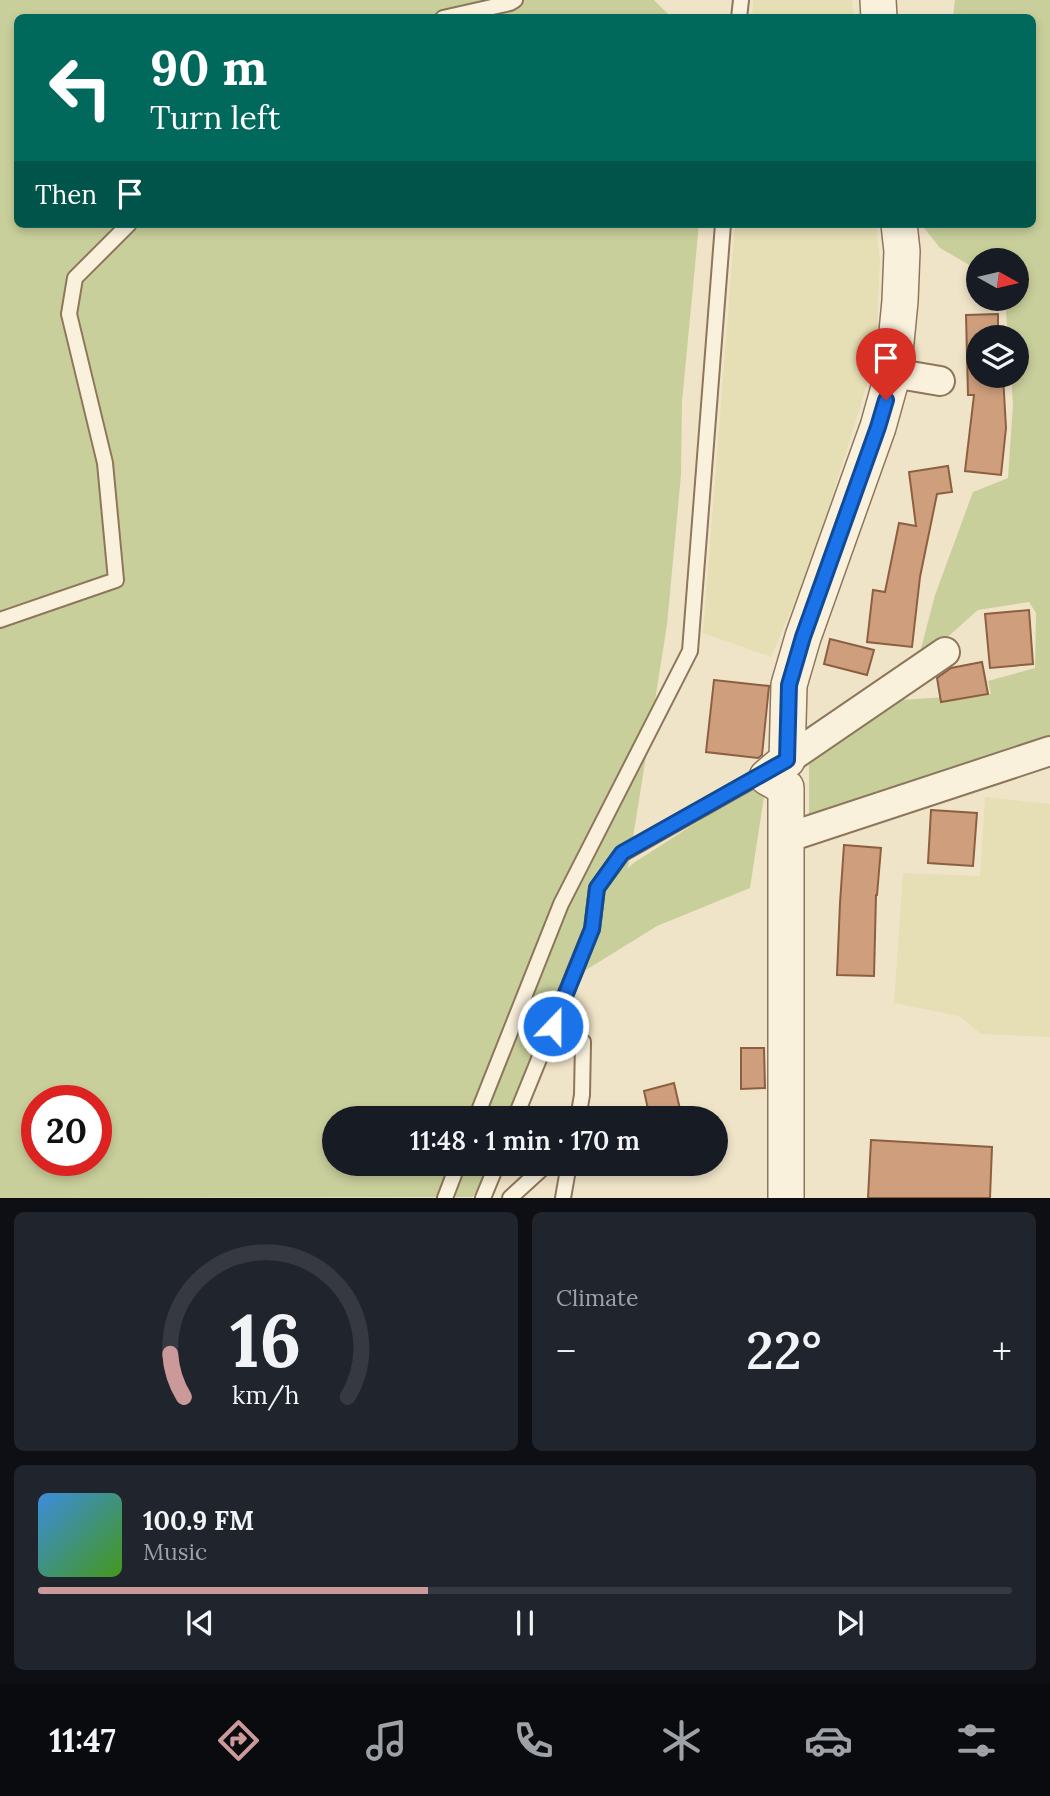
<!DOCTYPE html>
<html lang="en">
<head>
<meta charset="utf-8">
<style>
  :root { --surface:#171b24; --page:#20242c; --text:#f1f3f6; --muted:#9ea1a6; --line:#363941; --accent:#cc999b }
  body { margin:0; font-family:Lora,serif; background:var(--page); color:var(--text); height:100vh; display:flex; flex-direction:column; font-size:26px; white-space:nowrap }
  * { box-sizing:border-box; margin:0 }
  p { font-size:23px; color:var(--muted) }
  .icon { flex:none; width:38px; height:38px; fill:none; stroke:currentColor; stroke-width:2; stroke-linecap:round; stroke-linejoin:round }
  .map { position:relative; height:1198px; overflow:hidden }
  .sheet { display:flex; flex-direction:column; gap:14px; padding:14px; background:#0d0f14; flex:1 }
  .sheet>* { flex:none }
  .top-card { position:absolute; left:14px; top:14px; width:1022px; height:214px; border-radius:10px; box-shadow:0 4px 10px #0003; background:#00695c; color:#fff; overflow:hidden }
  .needle { width:46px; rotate:98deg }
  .tools { position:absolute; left:966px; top:248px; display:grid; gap:14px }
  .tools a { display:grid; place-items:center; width:63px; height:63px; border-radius:50%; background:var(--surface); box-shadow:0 4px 10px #0003; font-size:35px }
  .speed { position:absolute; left:21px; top:1085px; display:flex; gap:14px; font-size:35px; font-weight:700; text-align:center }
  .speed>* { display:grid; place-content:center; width:91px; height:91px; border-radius:50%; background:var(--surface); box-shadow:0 4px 10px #0003; line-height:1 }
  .speed .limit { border:10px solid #d22; background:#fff; color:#111 }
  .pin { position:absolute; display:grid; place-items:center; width:60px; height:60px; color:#fff; margin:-72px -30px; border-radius:50% 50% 50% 0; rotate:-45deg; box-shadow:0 0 7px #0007 }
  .pin .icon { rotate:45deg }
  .me { position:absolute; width:77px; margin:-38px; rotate:22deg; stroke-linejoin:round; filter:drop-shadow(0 0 5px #0008) }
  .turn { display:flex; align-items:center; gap:24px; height:147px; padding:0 21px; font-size:32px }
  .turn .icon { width:91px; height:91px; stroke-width:2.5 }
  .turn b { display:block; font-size:49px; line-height:60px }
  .then { display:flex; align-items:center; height:66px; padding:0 21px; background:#0003; gap:14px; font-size:26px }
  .big { font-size:52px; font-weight:600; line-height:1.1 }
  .sheet .card { flex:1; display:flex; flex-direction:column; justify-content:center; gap:10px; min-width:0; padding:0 24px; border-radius:10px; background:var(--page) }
  .sheet .dial { align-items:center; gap:0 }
  .dial svg { height:182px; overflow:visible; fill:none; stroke:var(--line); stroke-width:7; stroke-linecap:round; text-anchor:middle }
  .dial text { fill:var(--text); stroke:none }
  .song { display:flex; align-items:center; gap:21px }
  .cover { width:84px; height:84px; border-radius:10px; background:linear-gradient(135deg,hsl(210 70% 55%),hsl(100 70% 35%)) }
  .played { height:7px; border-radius:4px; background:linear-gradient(90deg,var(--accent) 40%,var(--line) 40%) }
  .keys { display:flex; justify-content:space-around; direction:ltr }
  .heat { display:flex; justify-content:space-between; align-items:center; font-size:38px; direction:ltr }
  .sheet .tiles { flex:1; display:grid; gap:14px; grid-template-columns:1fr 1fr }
  .card:last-child { grid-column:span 2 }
  .trip { position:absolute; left:322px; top:1106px; width:406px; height:70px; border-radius:35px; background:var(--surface); box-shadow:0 4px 10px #0003; font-weight:600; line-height:70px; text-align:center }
  .tabs { display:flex; height:112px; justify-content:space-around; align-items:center; background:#090b0e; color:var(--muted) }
  .tabs .icon { width:49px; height:49px }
  .tabs .current { color:var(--accent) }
  .tabs b { font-size:32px; color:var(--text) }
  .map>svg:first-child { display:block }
</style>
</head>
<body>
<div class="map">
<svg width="1050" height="1198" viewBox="0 0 1050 1198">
  <rect width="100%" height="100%" fill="#f0e4c8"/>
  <path fill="#e6deb5" d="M 753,0 L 852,0 L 854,17 L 752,17 Z
    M 735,224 L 876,224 L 880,259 L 876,356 L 812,561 L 771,657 L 703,633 Z
    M 985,797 L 1050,804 L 1050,1037 L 981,1034 L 959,1016 L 894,1003 L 903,873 L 980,876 Z"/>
  <path fill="#c9cf9b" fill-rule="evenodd" d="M 0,0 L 654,0 L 671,17 L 18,18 L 18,224 L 699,224 L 682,402 L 681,475 L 667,625 L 628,869 L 632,864 L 767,777 L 750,888 L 657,926 L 586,970 L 512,1118 L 334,1118 L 334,1164 L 489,1164 L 473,1197 L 0,1198 ZM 37,1101 L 96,1101 L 96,1160 L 37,1160 Z
    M 955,0 L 1050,0 L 1050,759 L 809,820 L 809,755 L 885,701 L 991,694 L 988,681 L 1035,668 L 1036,613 L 1029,602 L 978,610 L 917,664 L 935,595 L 973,492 L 1008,478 L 1013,404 L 1011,376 L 1017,376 L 1017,338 L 1008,338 L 1005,299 L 1017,299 L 1017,261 L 978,261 L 978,270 L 940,248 L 921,224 L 1032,224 L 1032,18 L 953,17 Z"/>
  <path fill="#cf9f7d" stroke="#8d5f41" stroke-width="2" d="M 998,314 L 998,338 L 978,338 L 978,376 L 1003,376 L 1006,428 L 1001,475 L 965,471 L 974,395 L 968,395 L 966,315 Z
    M 948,466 L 952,492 L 937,494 L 920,577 L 912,647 L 867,642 L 873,590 L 885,592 L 899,523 L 916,526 L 909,472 Z
    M 1029,610 L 1033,664 L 990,668 L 985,614 Z
    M 830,639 L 874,650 L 867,675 L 824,664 Z
    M 982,662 L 988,694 L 941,702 L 937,678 L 951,668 Z
    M 714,680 L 769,686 L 762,755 L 758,758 L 706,752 Z
    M 931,810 L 977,813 L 973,866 L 928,863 Z
    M 844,845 L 881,848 L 877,895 L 876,895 L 874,976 L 837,975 L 840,903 Z
    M 741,1048 L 764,1048 L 765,1088 L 741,1089 Z
    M 674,1083 L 682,1118 L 650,1118 L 644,1091 Z
    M 871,1140 L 992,1147 L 990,1198 L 868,1198 Z"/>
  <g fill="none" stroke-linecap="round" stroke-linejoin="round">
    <g stroke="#8d765c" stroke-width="18">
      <path id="service" d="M 443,18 L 510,3 L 515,0
        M 739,18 L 741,0
        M 0,620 L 116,580 L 105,463 L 69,314 L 75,278 L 129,224
        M 553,1026 L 583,1042 L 582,1095 L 578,1118
        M 476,1118 L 561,904 L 690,651 L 723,224
        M 515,1118 L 592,929 L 597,888 L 622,854 L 765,773
        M 445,1198 L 458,1164
        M 483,1198 L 497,1164
        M 510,1198 L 547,1164
        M 563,1198 L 569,1164"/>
    </g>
    <g stroke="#8d765c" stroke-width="32">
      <path id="minor" d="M 893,373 L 940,381
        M 787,760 L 945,652
        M 786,838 L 1050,751"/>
    </g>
    <g stroke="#8d765c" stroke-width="38">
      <path id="tertiary" d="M 878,0 L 879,18
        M 786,1198 L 786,788 L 767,777 L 787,760 L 789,685 L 803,637 L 878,427 L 893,373 L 900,301 L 902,251 L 899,224"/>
    </g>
    <use href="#service" stroke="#faf1dc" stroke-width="14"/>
    <use href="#minor" stroke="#faf1dc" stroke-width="28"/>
    <use href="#tertiary" stroke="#faf1dc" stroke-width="35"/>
  </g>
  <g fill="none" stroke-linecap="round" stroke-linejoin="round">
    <g stroke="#114b97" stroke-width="18">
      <path id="route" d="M 553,1026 L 592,929 L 597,888 L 622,853 L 787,760 L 789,685 L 803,637 L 878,427 L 886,400"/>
    </g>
    <use href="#route" stroke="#1a73e8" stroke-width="12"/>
  </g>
</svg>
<div class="tools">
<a><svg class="needle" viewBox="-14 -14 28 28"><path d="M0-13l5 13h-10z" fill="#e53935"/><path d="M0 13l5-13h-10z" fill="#9ea1a6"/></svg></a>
<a><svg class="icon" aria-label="layers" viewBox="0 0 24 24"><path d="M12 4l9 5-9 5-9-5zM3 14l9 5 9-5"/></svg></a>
</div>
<div class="speed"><div class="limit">20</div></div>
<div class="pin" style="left:886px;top:400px;background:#d93025"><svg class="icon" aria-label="arrive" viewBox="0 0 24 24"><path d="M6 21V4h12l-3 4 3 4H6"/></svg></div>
<svg class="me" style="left:553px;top:1026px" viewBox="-20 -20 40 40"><circle r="17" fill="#1a73e8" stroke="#fff" stroke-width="3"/><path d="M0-11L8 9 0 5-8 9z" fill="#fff"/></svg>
<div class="trip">11:48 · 1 min · 170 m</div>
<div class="top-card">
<div class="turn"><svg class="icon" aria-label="left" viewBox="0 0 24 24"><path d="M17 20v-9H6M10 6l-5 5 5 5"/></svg><div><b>90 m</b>Turn left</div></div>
<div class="then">Then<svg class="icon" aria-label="arrive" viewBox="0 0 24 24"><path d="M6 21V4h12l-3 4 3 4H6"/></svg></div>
</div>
</div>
<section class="sheet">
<div class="tiles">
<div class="card dial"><svg viewBox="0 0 100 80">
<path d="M14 69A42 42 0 1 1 86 69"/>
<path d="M14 69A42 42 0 0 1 8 50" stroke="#cc999b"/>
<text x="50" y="56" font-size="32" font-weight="700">16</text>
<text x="50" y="72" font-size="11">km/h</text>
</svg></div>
<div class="card"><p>Climate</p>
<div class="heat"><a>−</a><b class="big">22°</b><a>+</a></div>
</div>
<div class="card">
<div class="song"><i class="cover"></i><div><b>100.9 FM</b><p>Music</p></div></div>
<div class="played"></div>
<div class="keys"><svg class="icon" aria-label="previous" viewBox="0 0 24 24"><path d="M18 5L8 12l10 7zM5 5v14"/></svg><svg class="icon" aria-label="pause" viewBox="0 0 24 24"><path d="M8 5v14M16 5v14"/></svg><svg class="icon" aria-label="next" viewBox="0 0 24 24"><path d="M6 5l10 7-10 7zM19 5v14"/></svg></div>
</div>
</div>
</section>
<nav class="tabs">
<b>11:47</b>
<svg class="icon current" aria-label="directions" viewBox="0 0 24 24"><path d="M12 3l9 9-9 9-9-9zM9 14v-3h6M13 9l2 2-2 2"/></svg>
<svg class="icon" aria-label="music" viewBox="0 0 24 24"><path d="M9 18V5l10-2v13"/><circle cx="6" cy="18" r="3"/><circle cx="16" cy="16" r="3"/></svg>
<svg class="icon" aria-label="phone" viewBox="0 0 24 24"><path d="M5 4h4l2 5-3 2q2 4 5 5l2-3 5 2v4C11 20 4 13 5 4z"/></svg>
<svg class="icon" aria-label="climate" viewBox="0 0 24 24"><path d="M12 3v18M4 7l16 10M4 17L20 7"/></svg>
<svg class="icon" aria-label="car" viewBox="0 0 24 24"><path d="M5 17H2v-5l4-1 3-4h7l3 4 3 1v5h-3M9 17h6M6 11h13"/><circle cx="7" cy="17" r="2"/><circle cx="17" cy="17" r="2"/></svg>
<svg class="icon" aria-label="filters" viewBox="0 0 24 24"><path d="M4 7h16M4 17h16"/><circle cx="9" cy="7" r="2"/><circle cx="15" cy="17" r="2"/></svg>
</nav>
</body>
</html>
